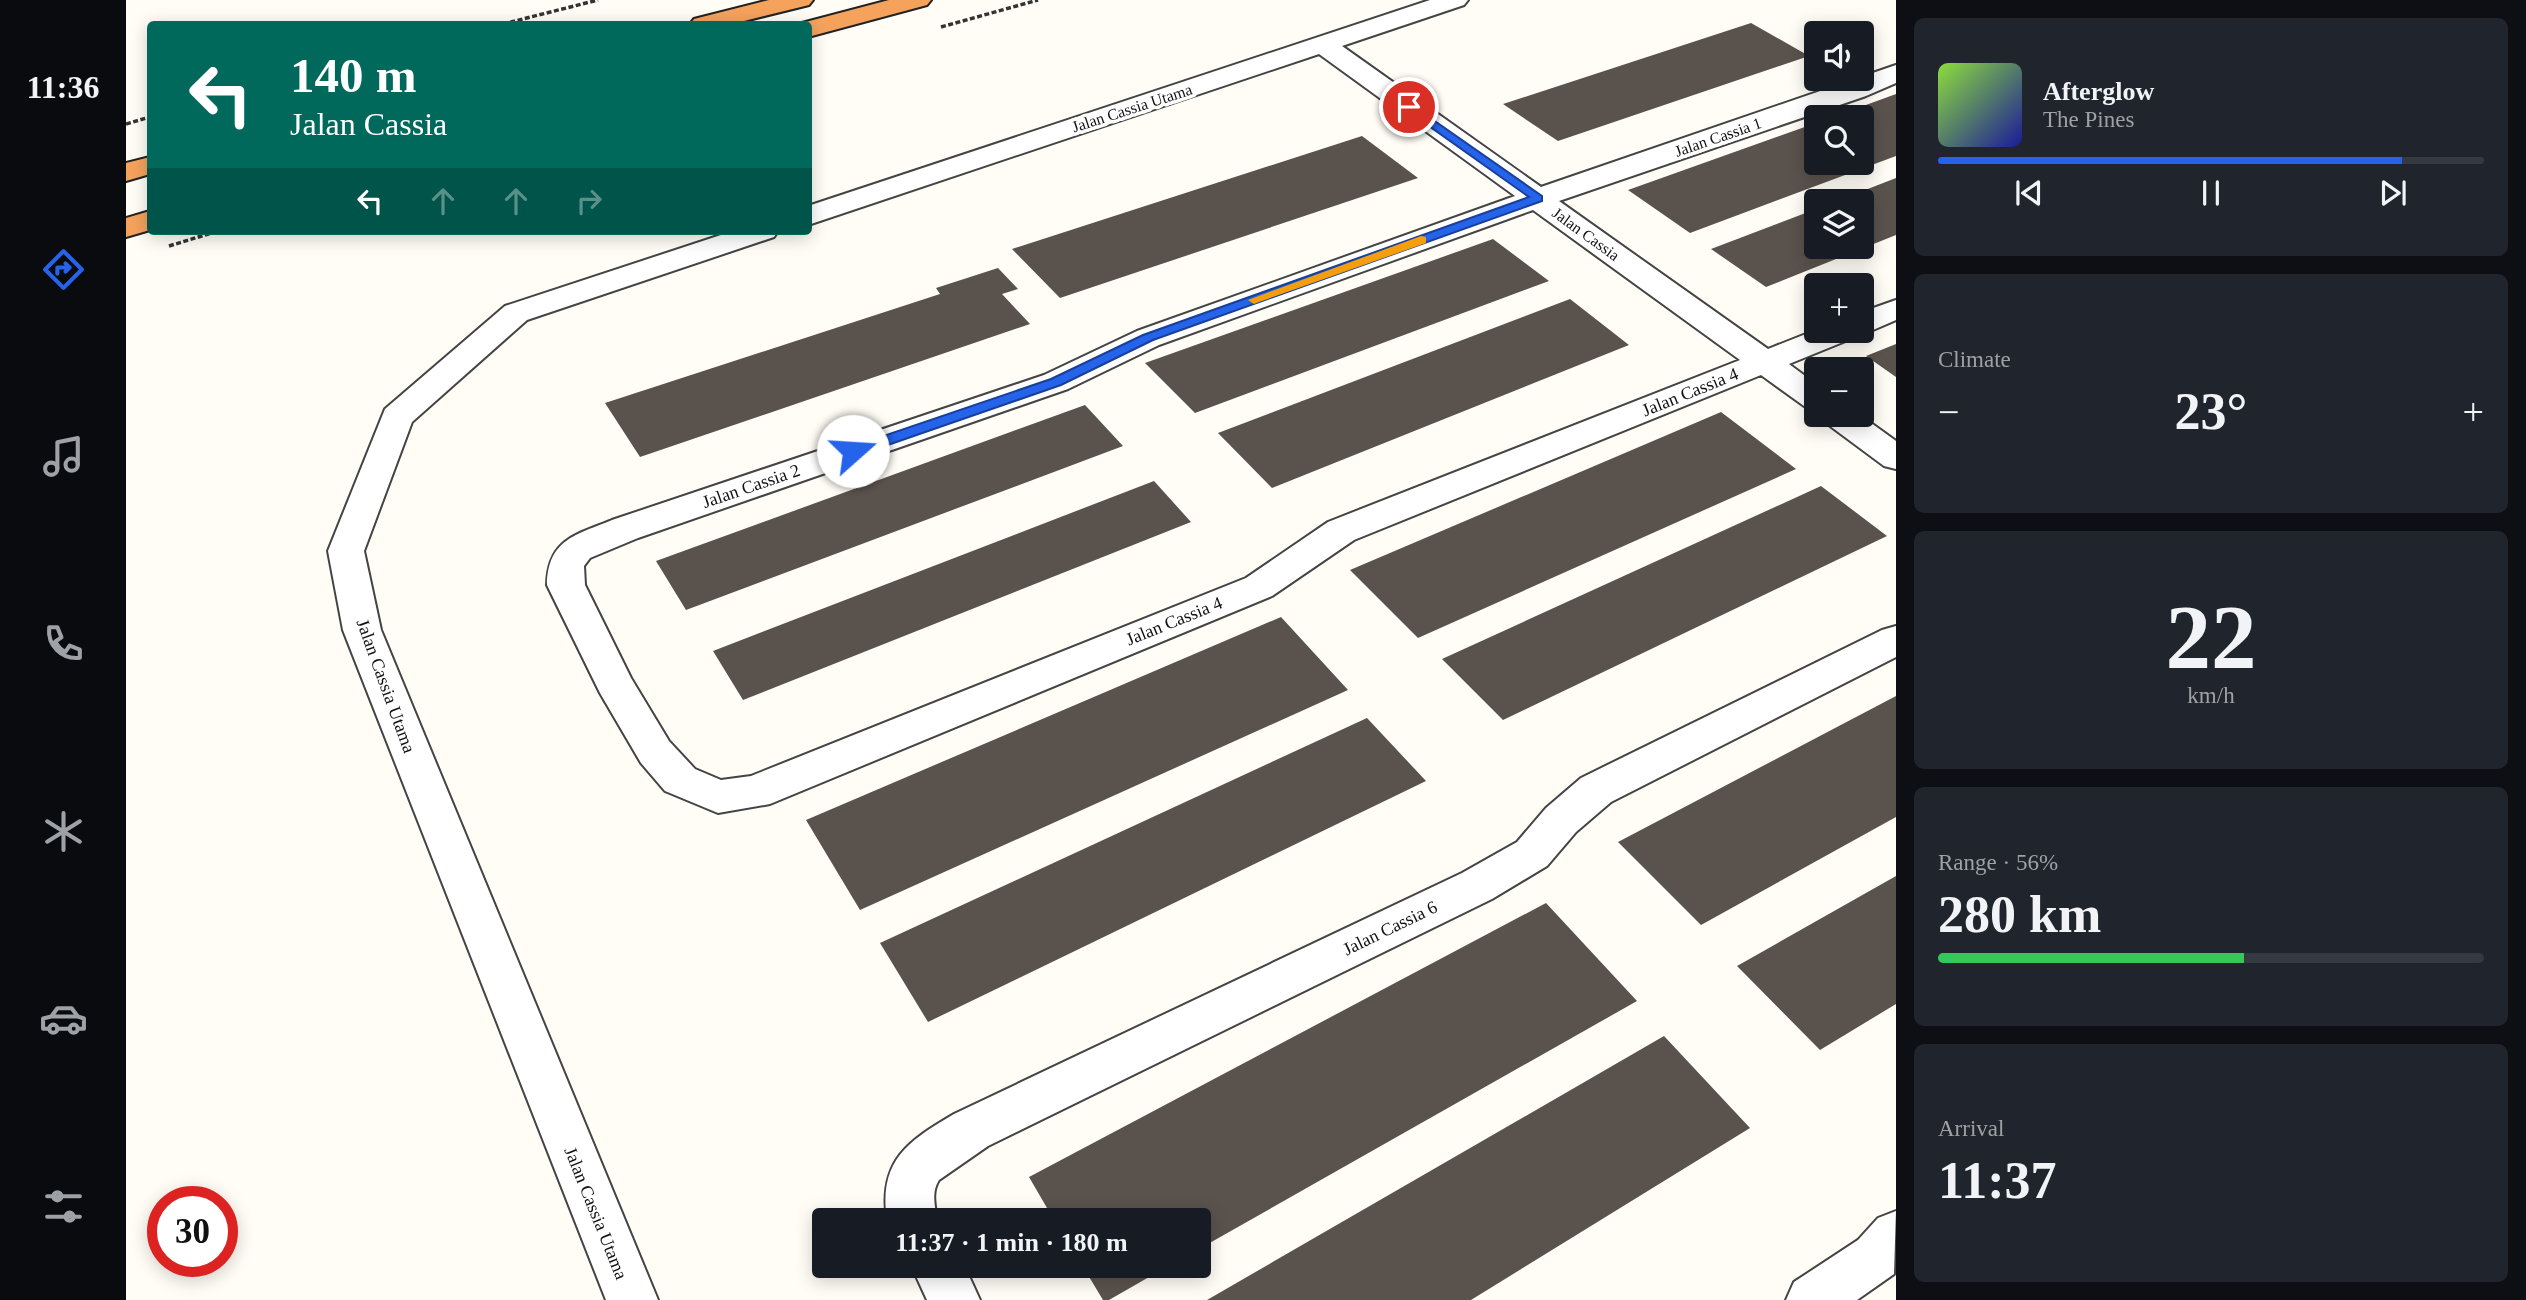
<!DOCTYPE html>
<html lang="en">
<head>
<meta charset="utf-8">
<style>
  :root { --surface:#171b24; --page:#20242c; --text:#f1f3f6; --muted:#9ea1a6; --line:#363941; --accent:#2563eb }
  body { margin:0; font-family:Georgia,serif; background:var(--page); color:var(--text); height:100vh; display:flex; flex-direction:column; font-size:26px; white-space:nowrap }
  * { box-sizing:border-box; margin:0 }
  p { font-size:23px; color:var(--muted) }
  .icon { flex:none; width:38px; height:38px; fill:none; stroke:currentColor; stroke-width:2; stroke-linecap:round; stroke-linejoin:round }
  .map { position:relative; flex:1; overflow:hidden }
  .sheet { display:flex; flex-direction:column; gap:18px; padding:18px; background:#0d0f14; width:630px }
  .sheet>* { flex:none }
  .hud { position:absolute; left:21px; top:21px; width:665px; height:214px; border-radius:7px; box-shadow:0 4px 18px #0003; background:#00695c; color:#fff; overflow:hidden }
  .buttons { position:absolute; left:1678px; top:21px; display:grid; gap:14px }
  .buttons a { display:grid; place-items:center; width:70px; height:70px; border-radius:7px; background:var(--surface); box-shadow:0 4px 18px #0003; font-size:35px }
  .speed { position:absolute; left:21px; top:1186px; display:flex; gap:14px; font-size:35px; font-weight:700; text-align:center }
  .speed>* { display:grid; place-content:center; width:91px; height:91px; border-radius:50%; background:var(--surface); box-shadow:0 4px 18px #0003; line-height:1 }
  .speed .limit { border:10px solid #d22; background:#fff; color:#111 }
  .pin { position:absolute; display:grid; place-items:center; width:60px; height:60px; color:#fff; margin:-30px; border:4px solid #fff; border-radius:50%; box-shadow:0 2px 7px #0007 }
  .me { position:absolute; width:77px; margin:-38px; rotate:71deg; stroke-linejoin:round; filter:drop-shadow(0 0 5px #0008) }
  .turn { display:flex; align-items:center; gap:24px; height:147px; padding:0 28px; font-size:32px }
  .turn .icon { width:91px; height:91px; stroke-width:2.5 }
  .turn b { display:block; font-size:49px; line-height:60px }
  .lanes { display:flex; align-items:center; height:66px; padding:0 28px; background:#0003; justify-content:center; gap:35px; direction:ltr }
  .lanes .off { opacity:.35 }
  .big { font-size:52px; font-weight:700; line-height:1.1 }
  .sheet .tile { flex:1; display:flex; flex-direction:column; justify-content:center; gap:10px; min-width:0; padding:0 24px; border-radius:10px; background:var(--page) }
  .sheet .dial { align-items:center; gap:0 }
  .dial b { font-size:91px; line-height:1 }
  .song { display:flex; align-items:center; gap:21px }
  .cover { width:84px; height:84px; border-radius:10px; background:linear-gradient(135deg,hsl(90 70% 55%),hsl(240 70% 35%)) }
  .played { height:7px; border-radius:4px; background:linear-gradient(90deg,var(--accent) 85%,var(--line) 85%) }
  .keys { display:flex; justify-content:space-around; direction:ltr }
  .heat { display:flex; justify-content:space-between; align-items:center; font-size:38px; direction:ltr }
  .charge { height:10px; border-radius:5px; background:linear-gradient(90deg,#34c759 56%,var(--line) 0) }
  .trip { position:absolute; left:686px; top:1208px; width:399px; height:70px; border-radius:7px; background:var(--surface); box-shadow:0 4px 18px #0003; font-weight:700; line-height:70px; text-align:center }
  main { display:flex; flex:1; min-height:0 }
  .tabs { display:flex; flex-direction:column; width:126px; justify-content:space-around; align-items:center; background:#090b0e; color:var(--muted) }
  .tabs .icon { width:49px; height:49px }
  .tabs .on { color:var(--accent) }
  .tabs b { font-size:32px; color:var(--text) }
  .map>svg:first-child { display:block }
</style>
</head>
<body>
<main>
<nav class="tabs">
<b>11:36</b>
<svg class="icon on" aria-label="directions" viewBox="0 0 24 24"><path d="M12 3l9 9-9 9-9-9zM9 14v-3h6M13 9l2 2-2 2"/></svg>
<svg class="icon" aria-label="music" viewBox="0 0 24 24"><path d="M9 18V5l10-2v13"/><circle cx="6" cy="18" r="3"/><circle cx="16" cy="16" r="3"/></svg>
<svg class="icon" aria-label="phone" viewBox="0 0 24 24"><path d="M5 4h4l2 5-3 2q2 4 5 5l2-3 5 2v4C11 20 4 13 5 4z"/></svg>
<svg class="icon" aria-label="climate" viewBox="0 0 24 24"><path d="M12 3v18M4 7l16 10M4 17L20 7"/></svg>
<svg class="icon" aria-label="car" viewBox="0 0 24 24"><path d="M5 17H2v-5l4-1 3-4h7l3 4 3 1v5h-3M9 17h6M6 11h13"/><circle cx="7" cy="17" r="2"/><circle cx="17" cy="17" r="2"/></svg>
<svg class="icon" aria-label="filters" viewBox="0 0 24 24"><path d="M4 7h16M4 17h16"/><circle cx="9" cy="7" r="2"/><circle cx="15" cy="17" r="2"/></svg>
</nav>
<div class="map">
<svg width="1770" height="1300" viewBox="0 0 1770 1300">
  <rect width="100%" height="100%" fill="#fffdf5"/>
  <path fill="#5a524d" d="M 1625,23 L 1683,56 L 1432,141 L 1377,104 Z
    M 1770,94 L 1770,156 L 1564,233 L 1502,190 L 1690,123 L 1690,163 L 1736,163 L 1736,117 L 1707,117 Z
    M 1236,136 L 1292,178 L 934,298 L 886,249 Z
    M 1770,178 L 1770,235 L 1640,287 L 1585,249 L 1690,209 L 1690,247 L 1736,247 L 1736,201 L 1711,201 Z
    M 1367,239 L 1423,281 L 1069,413 L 1019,363 Z
    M 872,268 L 892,289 L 876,294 L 904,324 L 514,457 L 479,403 L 814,294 L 810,288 Z
    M 1444,299 L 1503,345 L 1146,488 L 1092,433 Z
    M 1770,344 L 1770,377 L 1740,356 Z
    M 959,405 L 997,446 L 560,610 L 530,561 Z
    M 1595,412 L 1670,469 L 1292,638 L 1224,570 Z
    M 1028,481 L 1065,522 L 617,700 L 587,651 Z
    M 1695,486 L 1761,536 L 1377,720 L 1316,659 Z
    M 1155,617 L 1222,690 L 734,910 L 680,820 Z
    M 1770,696 L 1770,817 L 1575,925 L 1492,842 Z
    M 1241,718 L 1300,781 L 802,1022 L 754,943 Z
    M 1770,876 L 1770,1004 L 1694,1050 L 1611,966 Z
    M 1420,903 L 1511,1001 L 1073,1249 L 1073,1220 L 928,1220 L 903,1177 Z
    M 1538,1036 L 1624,1128 L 1345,1300 L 1081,1300 Z
    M 956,1265 L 1044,1265 L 983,1300 L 977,1300 Z"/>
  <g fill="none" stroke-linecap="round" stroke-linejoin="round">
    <g stroke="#444" stroke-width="4">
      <path id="minor" d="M 1304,0 L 1342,0 L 1338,5 L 1216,46 L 1415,187 L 1770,65 L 1770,83 L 1740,96 L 1433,201 L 1642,349 L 1690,330 L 1736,331 L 1736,312 L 1770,300 L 1770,320 L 1747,330 L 1732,331 L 1727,338 L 1663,364 L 1690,384 L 1690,409 L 1678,406 L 1635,375 L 1228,540 L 1146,596 L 644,804 L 592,813 L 539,791 L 515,763 L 474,693 L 421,585 C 422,539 450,535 486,520 L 918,375 L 1011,331 L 1389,196 L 1193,54 L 682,225 L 682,206 ZM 1407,210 L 1614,360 L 1202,522 L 1120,578 L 625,776 L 595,780 L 569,769 L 543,741 L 505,678 L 459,585 L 458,566 L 464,558 L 512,538 L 942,389 L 1033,345 Z
        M 607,231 L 652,231 L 648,237 L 401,320 L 286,422 L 238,551 L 255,630 L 532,1300 L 480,1300 L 217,630 L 202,551 L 259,409 L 379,306 Z
        M 1695,415 L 1734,415 L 1770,441 L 1770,469 L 1758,466 L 1700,423 Z
        M 1770,626 L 1770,657 L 1485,802 L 1450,832 L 1421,866 L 1366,899 L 862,1146 L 813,1180 C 805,1192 809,1206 811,1220 L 761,1220 C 752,1161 782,1141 828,1114 L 1336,873 L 1391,842 L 1420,808 L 1455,778 L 1756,630 Z
        M 1770,1211 L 1768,1274 L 1731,1300 L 1660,1300 L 1668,1282 L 1732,1240 L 1752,1218 Z
        M 785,1265 L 838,1265 L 854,1300 L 801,1300 Z"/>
    </g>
    <g stroke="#222" stroke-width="4">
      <path id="highway" d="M 643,0 L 687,0 L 683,5 L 606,24 L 564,24 L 568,19 Z
        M 763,0 L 805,0 L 801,5 L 682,37 L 682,24 L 672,24 Z
        M 24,157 L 24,174 L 0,181 L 0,163 Z
        M 24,211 L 24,230 L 0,237 L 0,218 Z"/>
    </g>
    <path stroke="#333" stroke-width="3.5" stroke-dasharray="5 2.5" stroke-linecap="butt" d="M 377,24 L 472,0
      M 815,27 L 912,0
      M 0,124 L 24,117
      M 43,246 L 92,231"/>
    <use href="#minor" fill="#fff" fill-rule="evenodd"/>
    <use href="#highway" fill="#f5a25d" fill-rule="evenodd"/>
  </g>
  <path fill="#2563eb" stroke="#184099" stroke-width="2" d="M 1283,103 L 1416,196 L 1416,201 L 1027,340 L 935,385 L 733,455 L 722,455 L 720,451 L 722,448 L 925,379 L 1017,335 L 1403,197 L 1279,109 L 1278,107 Z"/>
  <path fill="#f59e0b" d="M 1295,236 L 1300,237 L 1300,243 L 1133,302 L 1128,304 L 1122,300 Z"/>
  <g text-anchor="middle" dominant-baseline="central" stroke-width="7" stroke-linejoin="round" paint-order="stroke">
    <g font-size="16" fill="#111" stroke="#fff">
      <text transform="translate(1006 108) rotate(-18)">Jalan Cassia Utama</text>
      <text transform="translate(1592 137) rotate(-19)">Jalan Cassia 1</text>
      <text transform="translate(1460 234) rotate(36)">Jalan Cassia</text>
    </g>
    <g font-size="18" fill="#111" stroke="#fff">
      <text transform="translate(1564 392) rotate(-22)">Jalan Cassia 4</text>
      <text transform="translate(625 486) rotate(-19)">Jalan Cassia 2</text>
      <text transform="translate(1048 621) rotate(-22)">Jalan Cassia 4</text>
      <text transform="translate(260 686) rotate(70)">Jalan Cassia Utama</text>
      <text transform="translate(1264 928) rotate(-26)">Jalan Cassia 6</text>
      <text transform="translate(470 1213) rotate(68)">Jalan Cassia Utama</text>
    </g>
  </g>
</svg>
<div class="buttons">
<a><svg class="icon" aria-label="sound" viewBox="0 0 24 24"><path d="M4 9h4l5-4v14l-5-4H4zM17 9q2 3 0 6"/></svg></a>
<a><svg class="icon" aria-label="search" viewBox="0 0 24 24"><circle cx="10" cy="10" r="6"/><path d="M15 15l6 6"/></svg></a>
<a><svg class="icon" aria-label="layers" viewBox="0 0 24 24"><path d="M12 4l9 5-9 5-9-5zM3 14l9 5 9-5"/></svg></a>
<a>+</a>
<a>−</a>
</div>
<div class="speed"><div class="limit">30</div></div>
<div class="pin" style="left:1283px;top:107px;background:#d93025"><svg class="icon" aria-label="arrive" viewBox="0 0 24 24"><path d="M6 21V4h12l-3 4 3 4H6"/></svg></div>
<svg class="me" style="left:727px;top:451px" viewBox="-20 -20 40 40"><circle r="19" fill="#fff"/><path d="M0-13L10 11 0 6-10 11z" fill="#2563eb"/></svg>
<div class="trip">11:37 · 1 min · 180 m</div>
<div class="hud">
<div class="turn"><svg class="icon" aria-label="left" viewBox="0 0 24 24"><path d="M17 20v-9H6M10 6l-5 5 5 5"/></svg><div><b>140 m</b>Jalan Cassia</div></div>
<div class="lanes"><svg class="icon" aria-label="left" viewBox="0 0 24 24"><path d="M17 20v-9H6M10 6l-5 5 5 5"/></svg><svg class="icon off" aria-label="ahead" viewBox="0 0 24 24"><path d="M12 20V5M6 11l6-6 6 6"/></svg><svg class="icon off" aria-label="ahead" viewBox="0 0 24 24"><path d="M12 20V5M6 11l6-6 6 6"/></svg><svg class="icon off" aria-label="right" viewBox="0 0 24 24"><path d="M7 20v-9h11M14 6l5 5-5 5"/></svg></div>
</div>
</div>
<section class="sheet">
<div class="tile">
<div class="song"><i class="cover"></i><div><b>Afterglow</b><p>The Pines</p></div></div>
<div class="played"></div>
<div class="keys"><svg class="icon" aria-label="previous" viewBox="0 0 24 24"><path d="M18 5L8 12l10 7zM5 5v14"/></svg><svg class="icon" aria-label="pause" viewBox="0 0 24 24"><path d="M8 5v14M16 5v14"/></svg><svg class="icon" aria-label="next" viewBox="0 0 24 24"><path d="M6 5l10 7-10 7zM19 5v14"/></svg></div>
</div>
<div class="tile"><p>Climate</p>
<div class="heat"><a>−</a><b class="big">23°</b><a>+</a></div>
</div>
<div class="tile dial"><b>22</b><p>km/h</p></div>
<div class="tile"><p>Range · 56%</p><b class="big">280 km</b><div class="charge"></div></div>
<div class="tile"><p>Arrival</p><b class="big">11:37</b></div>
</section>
</main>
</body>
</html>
